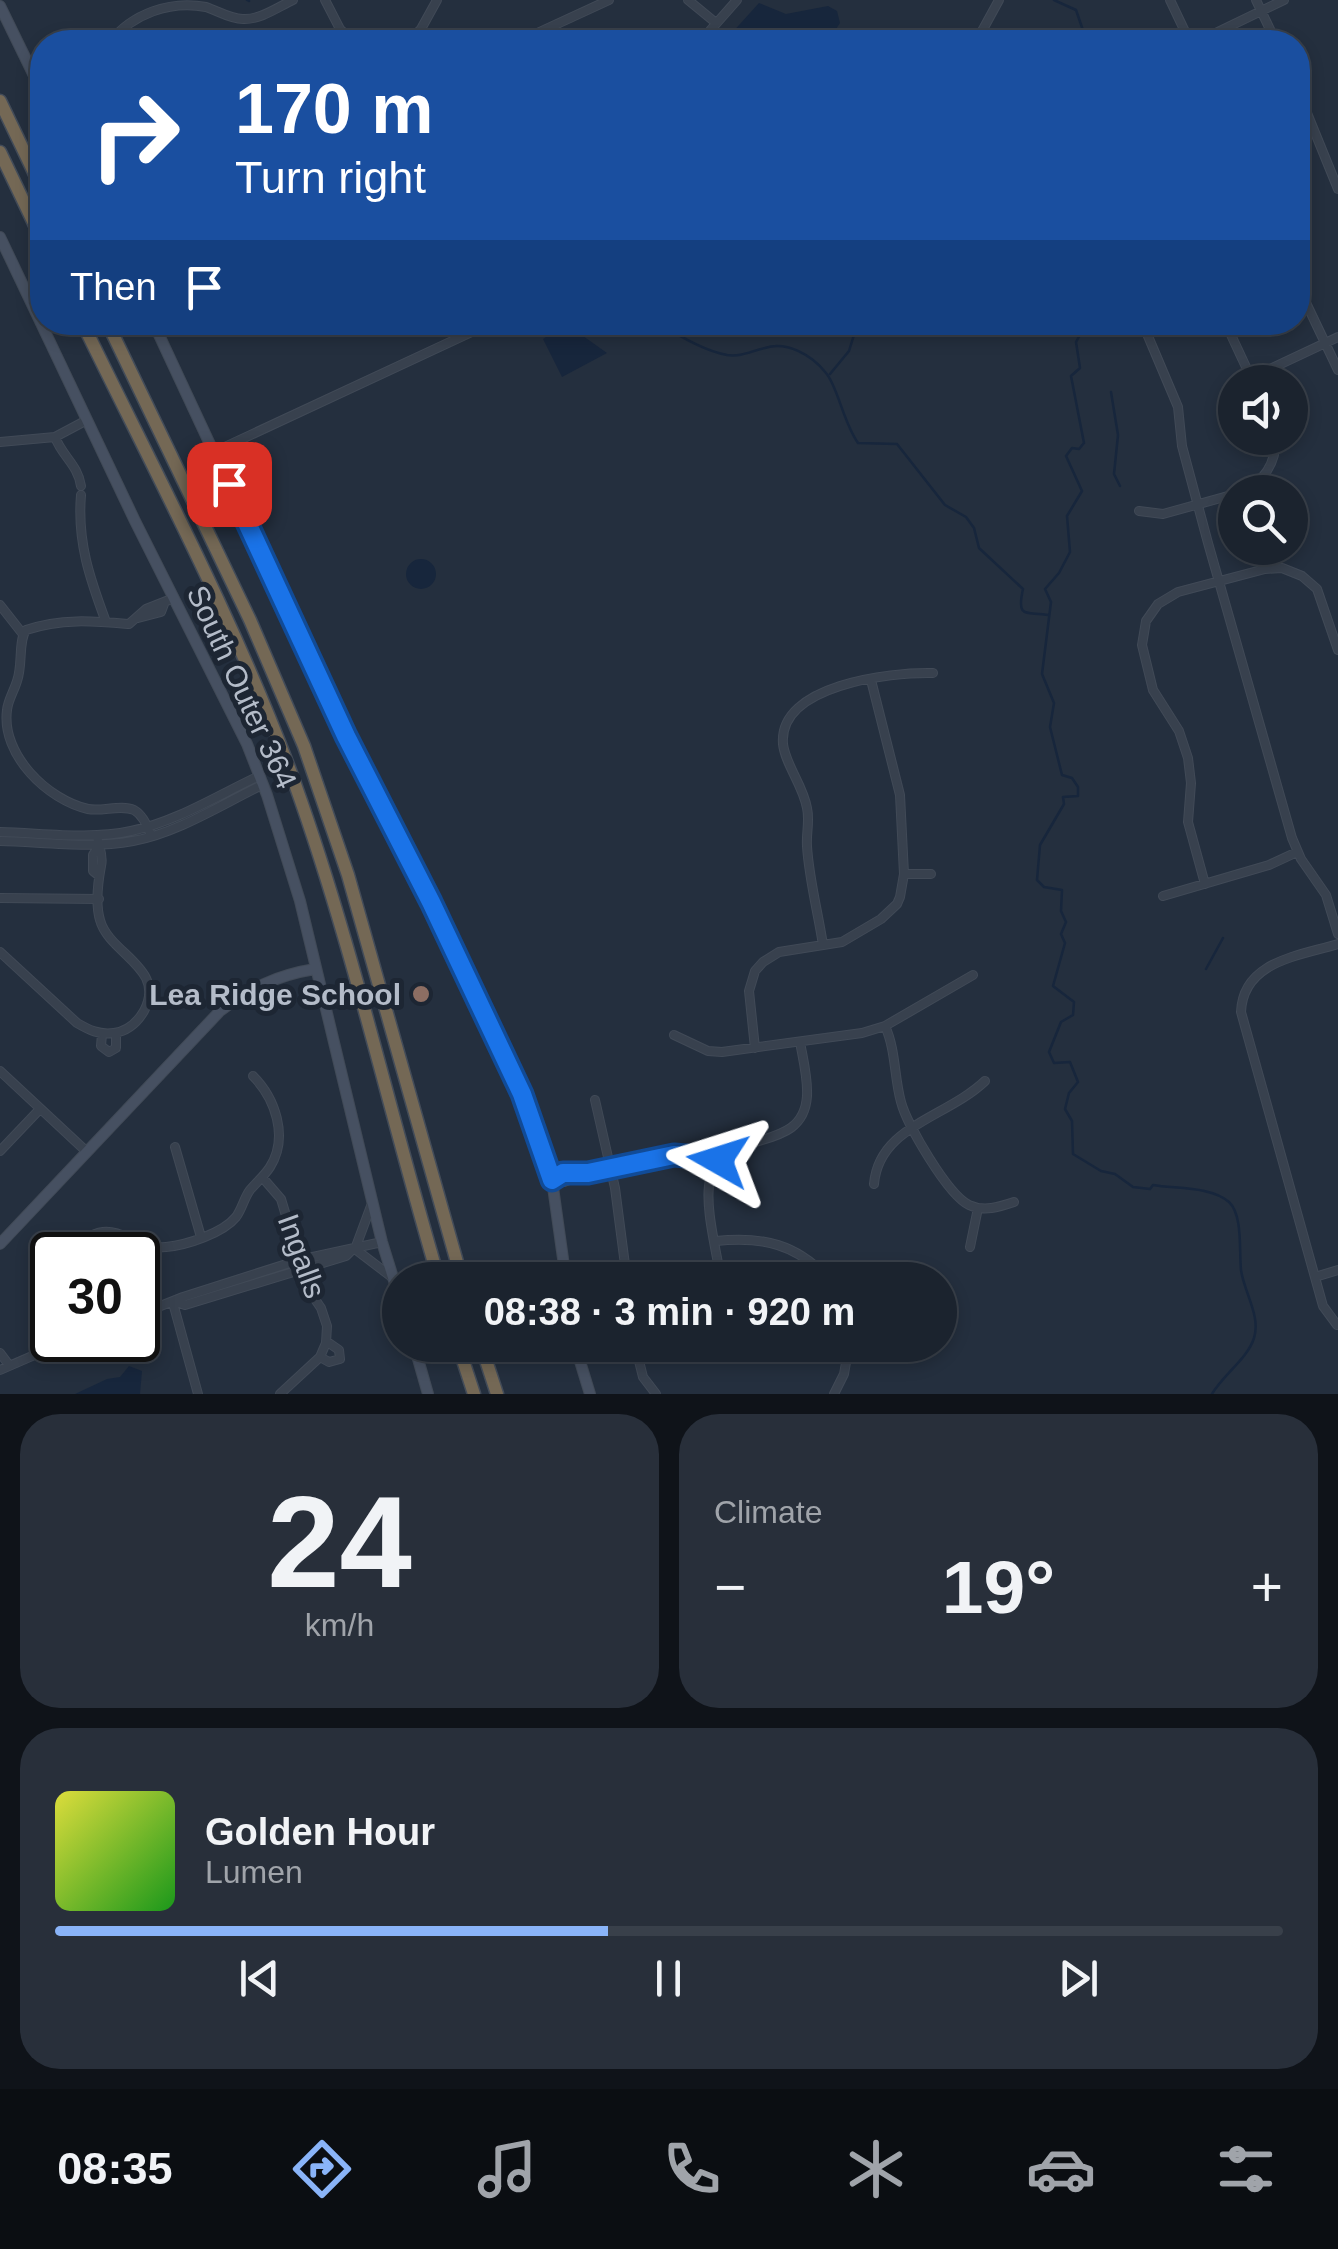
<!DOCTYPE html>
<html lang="en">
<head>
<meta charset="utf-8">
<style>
  :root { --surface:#1b232e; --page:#282f3a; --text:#f1f3f6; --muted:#a0a4aa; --line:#39404a; --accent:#8ab4f8 }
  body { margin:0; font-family:Arial,sans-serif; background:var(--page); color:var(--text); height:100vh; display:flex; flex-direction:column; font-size:38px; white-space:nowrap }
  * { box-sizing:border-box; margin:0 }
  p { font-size:32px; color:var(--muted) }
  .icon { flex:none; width:55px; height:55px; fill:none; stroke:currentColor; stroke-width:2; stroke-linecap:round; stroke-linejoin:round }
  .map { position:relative; height:1394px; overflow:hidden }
  .sheet { display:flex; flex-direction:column; gap:20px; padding:20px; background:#0f1319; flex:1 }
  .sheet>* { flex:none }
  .hud { position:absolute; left:30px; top:30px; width:1280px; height:305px; border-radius:40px; box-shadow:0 5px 15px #0003,0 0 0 2px var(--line); background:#1a4fa0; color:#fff; overflow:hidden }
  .tools { position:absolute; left:1218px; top:365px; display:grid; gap:20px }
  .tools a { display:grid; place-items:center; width:90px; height:90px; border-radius:50%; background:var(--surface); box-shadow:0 5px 15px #0003,0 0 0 2px var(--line); font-size:50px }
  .speed { position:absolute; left:30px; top:1232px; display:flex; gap:20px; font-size:50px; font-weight:700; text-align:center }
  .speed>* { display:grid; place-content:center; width:130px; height:130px; border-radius:50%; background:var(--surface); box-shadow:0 5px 15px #0003,0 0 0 2px var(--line); line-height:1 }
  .speed .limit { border:5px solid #111; border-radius:15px; background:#fff; color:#111 }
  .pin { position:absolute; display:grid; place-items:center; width:85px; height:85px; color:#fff; margin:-42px; border-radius:20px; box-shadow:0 5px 15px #0006 }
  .me { position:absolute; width:110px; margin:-55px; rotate:276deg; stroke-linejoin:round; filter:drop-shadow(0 0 8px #0008) }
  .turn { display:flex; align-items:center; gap:35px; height:210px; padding:0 40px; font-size:45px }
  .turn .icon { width:130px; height:130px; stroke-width:2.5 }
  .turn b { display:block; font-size:70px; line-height:85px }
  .then { display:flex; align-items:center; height:95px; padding:0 40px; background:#0003; gap:20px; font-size:38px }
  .big { font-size:75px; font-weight:600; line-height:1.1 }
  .sheet .card { flex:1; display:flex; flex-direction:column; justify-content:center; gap:15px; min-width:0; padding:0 35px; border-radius:40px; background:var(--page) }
  .sheet .dial { align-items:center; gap:0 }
  .dial b { font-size:130px; line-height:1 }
  .song { display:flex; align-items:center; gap:30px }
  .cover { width:120px; height:120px; border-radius:15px; background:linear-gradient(135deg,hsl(60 70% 55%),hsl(120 70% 35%)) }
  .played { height:10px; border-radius:5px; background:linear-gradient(90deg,var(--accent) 45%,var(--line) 45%) }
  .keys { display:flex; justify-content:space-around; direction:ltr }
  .heat { display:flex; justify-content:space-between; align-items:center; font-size:55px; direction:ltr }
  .sheet .tiles { flex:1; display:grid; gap:20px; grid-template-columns:1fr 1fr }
  .card:last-child { grid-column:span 2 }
  .trip { position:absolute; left:382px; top:1262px; width:575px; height:100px; border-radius:50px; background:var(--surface); box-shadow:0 5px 15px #0003,0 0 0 2px var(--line); font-weight:600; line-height:100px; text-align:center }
  .tab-bar { display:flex; height:160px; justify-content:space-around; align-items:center; background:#0b0e12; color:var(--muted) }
  .tab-bar .icon { width:70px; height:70px }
  .tab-bar .selected { color:var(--accent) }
  .tab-bar b { font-size:45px; color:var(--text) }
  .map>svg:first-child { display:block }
</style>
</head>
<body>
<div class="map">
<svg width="1338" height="1394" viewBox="0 0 1338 1394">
  <rect width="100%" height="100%" fill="#242f3e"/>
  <path fill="#17263c" d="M 759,3 L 786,14 L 828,6 L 837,11 L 840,23 L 834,32 L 811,40 L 789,35 L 774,42 L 736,42 L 730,35 Z
    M 555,331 L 576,331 L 607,353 L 562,377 L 543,339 Z
    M406 574a15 15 0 1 1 30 0a15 15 0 1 1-30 0Z
    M 903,1264 L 925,1280 L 891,1280 L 887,1265 Z
    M 129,1366 L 142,1371 L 140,1394 L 75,1394 L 107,1379 L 120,1377 Z"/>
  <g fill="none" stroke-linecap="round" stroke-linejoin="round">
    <path stroke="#17263c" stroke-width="2.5" d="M 247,0 L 249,1
      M 1054,0 L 1076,10 L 1087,42
      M 270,30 L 276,42
      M 656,322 C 677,334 703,351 727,355 C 742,357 751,351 765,348 C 787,341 812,355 826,373 C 838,387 843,422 858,443 L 897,444 L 945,505 L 966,517 L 974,528 L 979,548 L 1023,589 C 1016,620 1027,611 1048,615
      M 1087,322 L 1076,342 L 1080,368 L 1071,376 L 1084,443 L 1079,449 L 1072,448 L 1066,456 L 1082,491 L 1067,516 L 1070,552 L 1059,573 L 1045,589 L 1051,602 L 1042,674 L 1054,703 L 1050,727 L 1062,775 L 1072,778 L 1078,787 L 1078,796 L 1063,797 L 1064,804 L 1040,845 L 1037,880 L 1044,887 L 1062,890 L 1061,911 L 1066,922 L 1061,934 L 1065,943 L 1053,986 L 1074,1002 L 1073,1015 L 1061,1022 L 1049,1052 L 1054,1063 L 1070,1062 L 1078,1082 L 1069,1093 L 1065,1109 L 1072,1121 L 1073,1154 L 1101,1171 L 1115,1174 L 1133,1187 L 1150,1189 L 1153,1185 C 1175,1189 1211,1186 1229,1202 C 1243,1215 1239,1251 1241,1270 C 1244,1292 1261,1316 1254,1338 C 1248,1358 1223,1375 1212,1394
      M 830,374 L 849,351 L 858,322
      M 1111,392 L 1118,435 L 1114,474 L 1120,486
      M 1206,969 L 1223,938"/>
    <g stroke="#414a57" stroke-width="10">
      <path id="street" d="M 325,0 L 340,29 L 353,42
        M 688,0 L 716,23
        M 1170,0 L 1190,42
        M 1256,0 L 1276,42
        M 110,42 C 132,14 170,0 206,7 C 218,11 230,19 243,19 C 260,20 278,7 293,0
        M 408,42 L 421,29 L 437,0
        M 518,42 L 609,0
        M 700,42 L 737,0
        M 976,42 L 999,0
        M 1197,42 L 1284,0
        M 1298,91 L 1338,189
        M 1298,286 L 1338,370
        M 1142,322 L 1178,407 L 1182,446 L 1208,543 L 1292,838 L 1301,859 L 1326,895 L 1338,934
        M 1225,322 L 1253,382
        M 1251,378 L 1338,337
        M 55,437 C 62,456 78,465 81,486
        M 0,442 L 55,437 L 87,420
        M 214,452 L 493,322
        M 1241,492 C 1264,482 1276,463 1276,438
        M 81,495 C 77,542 90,579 106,622
        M 1139,511 L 1163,514 L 1235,494
        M 0,605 L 22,633
        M 138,618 L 161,612 L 164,604
        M 0,832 C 43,833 89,840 131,831 C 176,822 218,795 259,776
        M 151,835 C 147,826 143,815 134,810 C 121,804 102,812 88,809 C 48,800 1,755 7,710 C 8,700 14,691 17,681 C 23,665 18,641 26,630 C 61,618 94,621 129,624 L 146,609 L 174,598
        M 0,841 C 43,842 90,849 133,841 C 177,833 221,805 262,785
        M 904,874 L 931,874
        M 98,875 L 93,871 L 93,855 L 98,847
        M 1205,884 L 1188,822 L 1191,783 L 1188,758 L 1179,731 L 1153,690 L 1142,645 L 1146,621 L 1158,604 L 1178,592 L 1265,569 L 1282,568 L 1302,576 L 1317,589 L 1338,650
        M 1163,896 L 1269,865 L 1297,852
        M 0,898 L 99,899
        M 823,945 C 818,912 809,879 807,846 C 806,833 810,821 807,808 C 803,785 785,764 783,744 C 778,685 890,672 933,673
        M 0,952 L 77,1023 C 89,1030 99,1035 114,1033 C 128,1031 137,1023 144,1011 C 167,968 109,954 100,920 C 95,903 98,882 101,866 C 104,855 98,846 97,835
        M 885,1026 C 896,1050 894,1077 901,1102 C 907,1125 948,1195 969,1205 C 984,1212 999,1207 1014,1202
        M 102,1034 L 101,1046 L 109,1052 L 116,1048 L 116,1033
        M 674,1035 L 708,1051 L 722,1052 L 862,1033 L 885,1026 L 973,975
        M 755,1048 L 749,991 L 755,971 L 763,962 L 779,952 L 842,942 L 881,919 L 897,904 L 900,897 L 904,874 L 900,795 L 871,680
        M 0,1071 L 87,1152
        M 595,1100 L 615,1188 L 627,1280
        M 175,1147 L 201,1237
        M 0,1151 L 40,1109
        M 262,1177 L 281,1199 L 308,1289 L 321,1308 L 327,1326 L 326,1343 L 320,1357 L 280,1394
        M 555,1179 L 563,1173 L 587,1173
        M 558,1179 L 564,1182 L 587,1173 L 674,1155 L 687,1154 L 715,1165
        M 874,1184 C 879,1126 946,1118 985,1081
        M 371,1206 L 355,1249 L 393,1278
        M 716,1241 C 762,1236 798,1244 829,1280
        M 970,1247 L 978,1208
        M 69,1255 C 111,1206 126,1250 166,1247 C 187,1245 223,1233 236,1217 C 242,1209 244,1198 250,1190 C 257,1182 265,1175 270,1167 C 289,1137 275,1098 253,1076
        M 1315,1277 L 1338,1270
        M 721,1280 C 717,1253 704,1205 710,1180 C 722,1125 803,1157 807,1096 C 808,1078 803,1059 800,1042
        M 177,1302 L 185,1305 L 346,1256 L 353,1249
        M 173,1303 L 198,1394
        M 138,1315 L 183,1297 L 299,1260 L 382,1242
        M 1337,1325 L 1323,1306 L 1241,1012 C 1243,961 1299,956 1338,944
        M 635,1345 L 643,1377 L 656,1394
        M 0,1353 L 9,1365
        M 320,1357 L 329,1362 L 340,1359 L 339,1350 L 326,1341
        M 0,1370 L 69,1340
        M 834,1394 L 844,1374 L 849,1345"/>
    </g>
    <g stroke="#414a57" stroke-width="12">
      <path id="secondary" d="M 0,6 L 42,92
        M 0,237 L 135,521 L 247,744 L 267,795 L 300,901 L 382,1242 L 400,1300
        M 153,322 L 346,736 L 431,902 L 522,1094 L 538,1132 L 552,1180 L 566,1280
        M 0,1244 L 220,1011 C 250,988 278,975 315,969
        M 414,1345 L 428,1394
        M 575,1345 L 590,1394"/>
    </g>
    <g stroke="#434c59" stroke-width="15">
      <path id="highway" d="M 0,101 L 42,189
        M 0,152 L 42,240
        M 82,322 C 156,474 237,625 295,784 C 353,946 390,1115 439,1280
        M 107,322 L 250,620 L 304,746 L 348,875 L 462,1280
        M 458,1345 L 474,1394
        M 481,1345 L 497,1394"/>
    </g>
    <use href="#street" stroke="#38414e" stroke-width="8"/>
    <use href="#secondary" stroke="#465061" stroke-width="10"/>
    <use href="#highway" stroke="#746855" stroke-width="12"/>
  </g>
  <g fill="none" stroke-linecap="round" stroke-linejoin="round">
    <g stroke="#114b97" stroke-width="25">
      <path id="route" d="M 229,484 L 346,736 L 431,902 L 522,1094 L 552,1180 L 563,1173 L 588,1173 L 674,1155 L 698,1157 L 716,1165 L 718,1160"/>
    </g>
    <use href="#route" stroke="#1a73e8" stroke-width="18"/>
  </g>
  <circle fill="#8d6e63" stroke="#1d2633" stroke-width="4" cx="421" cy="994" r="10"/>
  <g text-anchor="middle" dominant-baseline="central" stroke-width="10" stroke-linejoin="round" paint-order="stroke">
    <g font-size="30" fill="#b4bcc9" stroke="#1d2633">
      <text transform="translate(242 687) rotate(65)">South Outer 364</text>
      <text transform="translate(302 1256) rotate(70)">Ingalls</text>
    </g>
    <g font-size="30" font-weight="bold" fill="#b4bcc9" stroke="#1d2633" text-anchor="end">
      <text x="401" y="994">Lea Ridge School</text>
    </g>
  </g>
</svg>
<div class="tools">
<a><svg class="icon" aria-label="sound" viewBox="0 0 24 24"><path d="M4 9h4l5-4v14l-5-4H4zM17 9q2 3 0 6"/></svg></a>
<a><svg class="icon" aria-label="search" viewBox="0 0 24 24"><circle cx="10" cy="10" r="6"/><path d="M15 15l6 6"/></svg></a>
</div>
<div class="speed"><div class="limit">30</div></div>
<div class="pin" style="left:229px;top:484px;background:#d93025"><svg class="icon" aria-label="arrive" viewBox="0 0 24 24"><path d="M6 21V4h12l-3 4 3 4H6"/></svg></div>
<svg class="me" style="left:718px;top:1160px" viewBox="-20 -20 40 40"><path d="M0-17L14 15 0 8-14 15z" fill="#1a73e8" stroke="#fff" stroke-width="4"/></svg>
<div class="trip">08:38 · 3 min · 920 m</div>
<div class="hud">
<div class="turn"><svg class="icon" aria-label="right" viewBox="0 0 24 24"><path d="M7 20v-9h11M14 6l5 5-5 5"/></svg><div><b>170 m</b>Turn right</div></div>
<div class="then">Then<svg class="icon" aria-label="arrive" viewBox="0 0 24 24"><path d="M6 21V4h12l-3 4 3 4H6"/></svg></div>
</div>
</div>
<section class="sheet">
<div class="tiles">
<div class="card dial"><b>24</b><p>km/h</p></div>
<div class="card"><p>Climate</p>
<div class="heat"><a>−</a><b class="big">19°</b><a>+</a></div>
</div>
<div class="card">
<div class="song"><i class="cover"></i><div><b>Golden Hour</b><p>Lumen</p></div></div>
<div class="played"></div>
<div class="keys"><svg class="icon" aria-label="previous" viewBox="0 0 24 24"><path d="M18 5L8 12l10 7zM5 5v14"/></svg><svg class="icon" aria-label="pause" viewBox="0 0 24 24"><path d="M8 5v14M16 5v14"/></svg><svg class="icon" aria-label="next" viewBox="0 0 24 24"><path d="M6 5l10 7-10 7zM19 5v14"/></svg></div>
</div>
</div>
</section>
<nav class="tab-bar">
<b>08:35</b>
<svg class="icon selected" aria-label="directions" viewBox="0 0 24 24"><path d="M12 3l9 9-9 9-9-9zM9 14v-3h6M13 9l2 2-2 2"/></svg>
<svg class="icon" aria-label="music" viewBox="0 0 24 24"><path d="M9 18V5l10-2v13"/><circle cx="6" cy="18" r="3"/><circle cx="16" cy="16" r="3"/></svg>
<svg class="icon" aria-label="phone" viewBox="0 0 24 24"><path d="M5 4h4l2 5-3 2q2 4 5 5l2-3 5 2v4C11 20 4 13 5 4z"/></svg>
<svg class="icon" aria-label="climate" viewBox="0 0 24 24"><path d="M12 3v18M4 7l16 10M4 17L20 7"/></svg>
<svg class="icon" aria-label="car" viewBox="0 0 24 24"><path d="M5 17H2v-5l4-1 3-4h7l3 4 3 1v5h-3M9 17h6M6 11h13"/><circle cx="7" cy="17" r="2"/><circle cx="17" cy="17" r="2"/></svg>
<svg class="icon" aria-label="filters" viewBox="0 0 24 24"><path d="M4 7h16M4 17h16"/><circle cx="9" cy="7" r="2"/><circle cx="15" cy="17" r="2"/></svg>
</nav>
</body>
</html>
